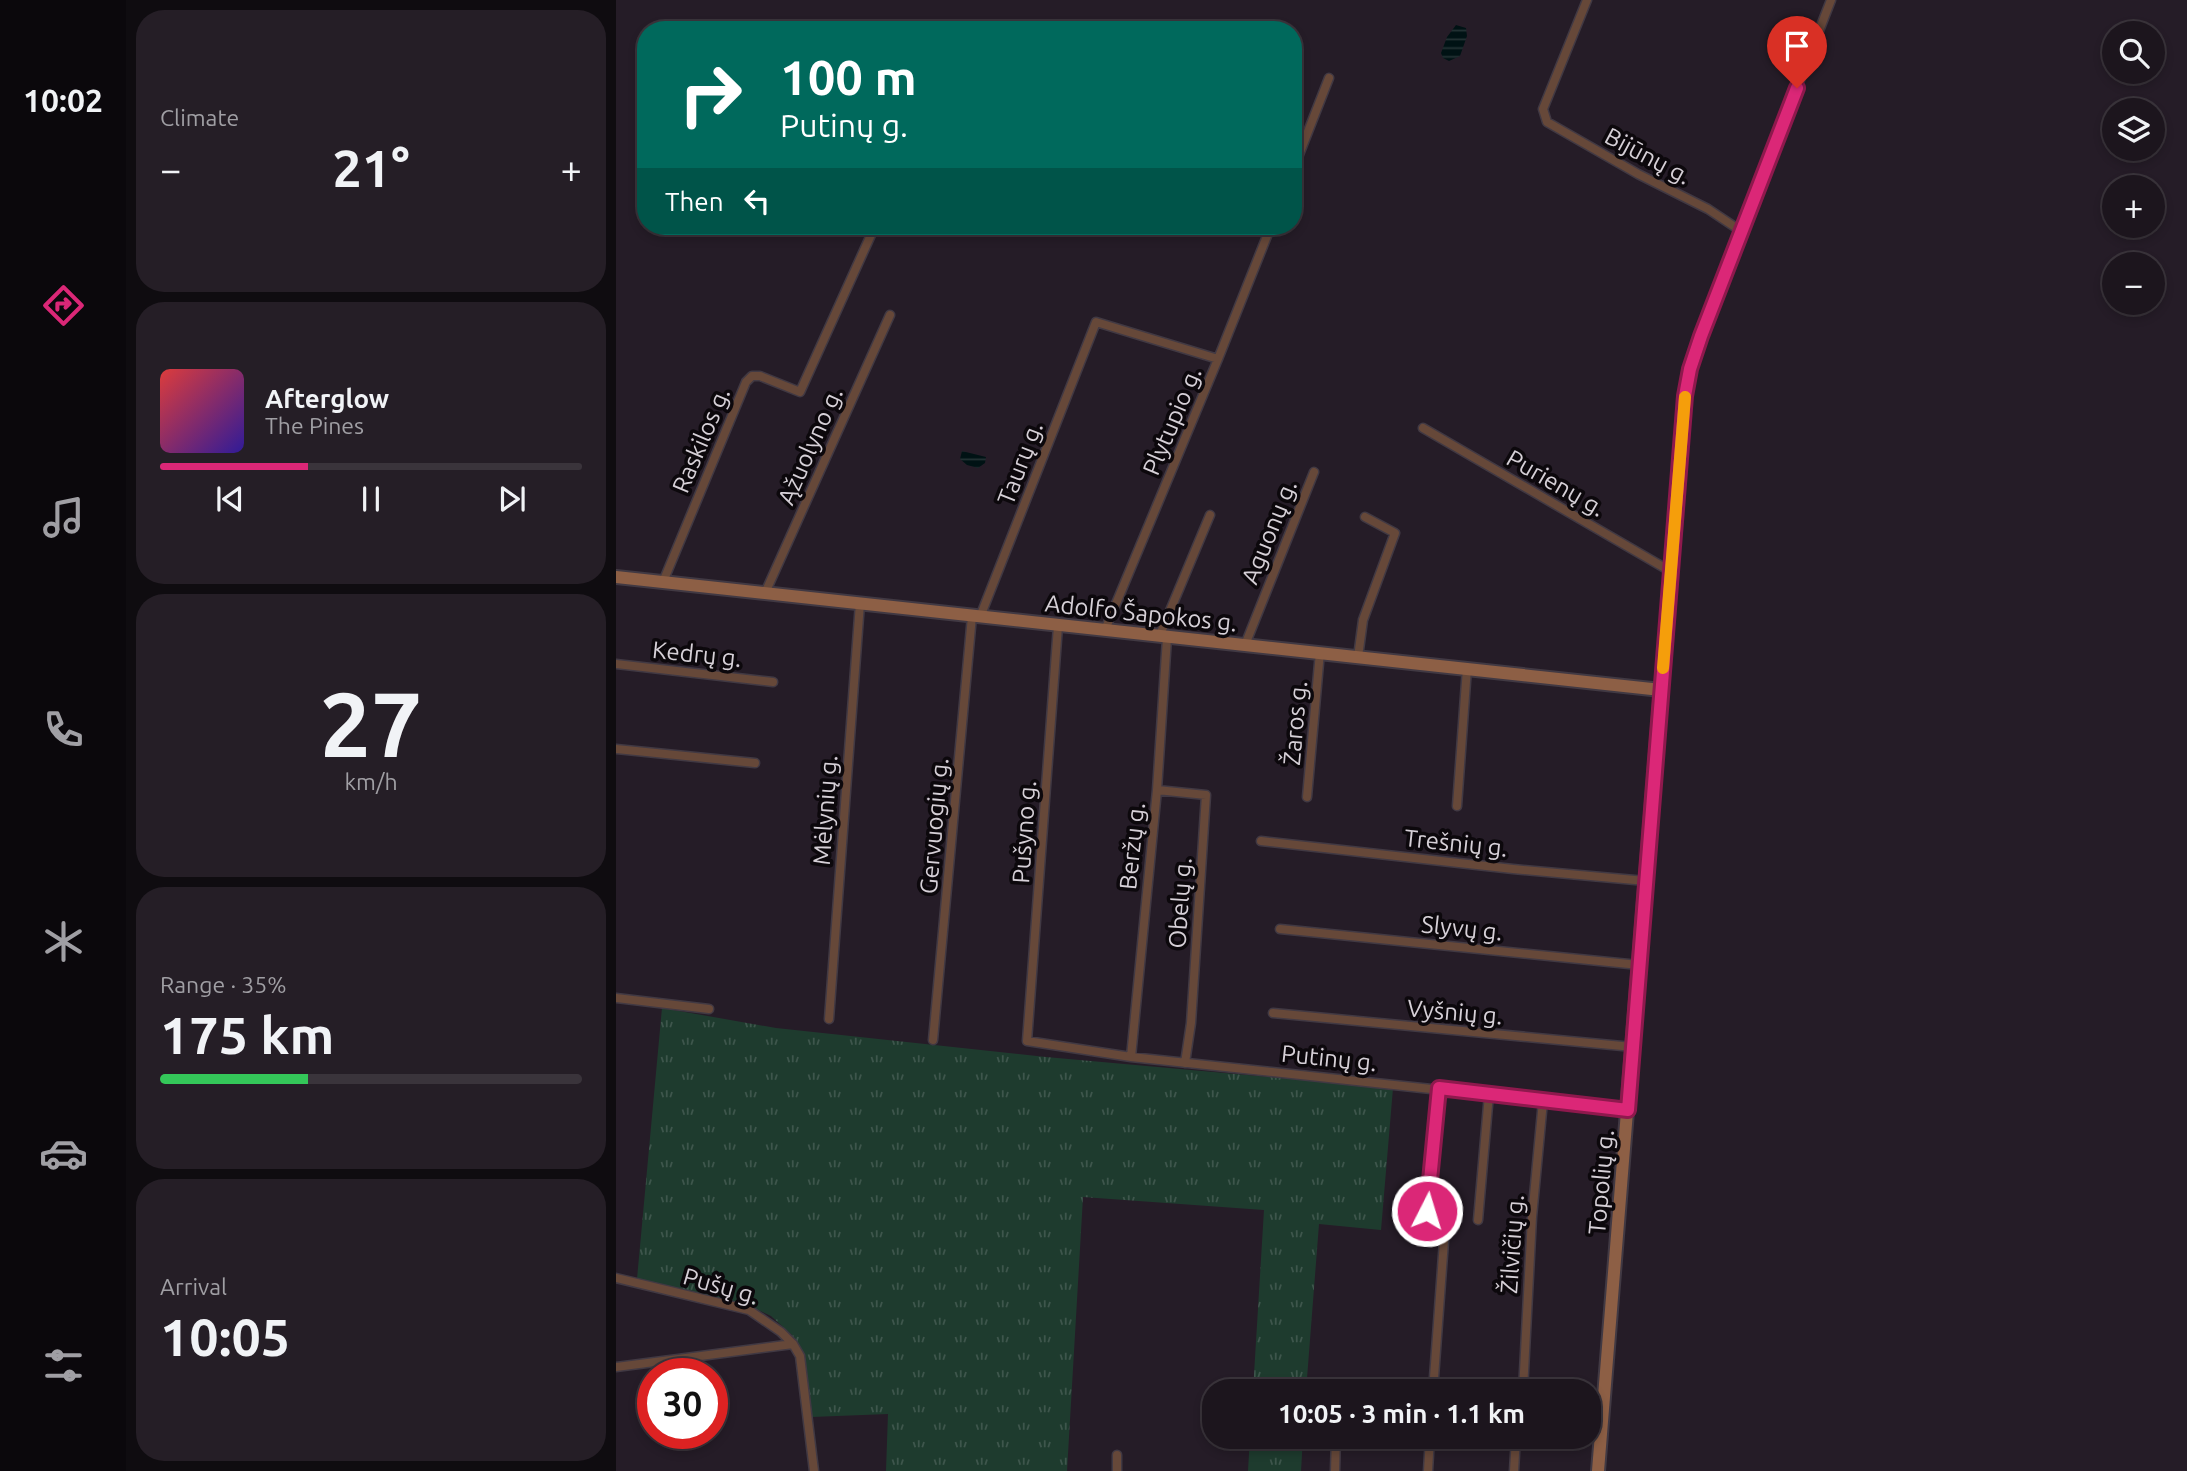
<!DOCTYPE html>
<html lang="en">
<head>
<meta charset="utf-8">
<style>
  :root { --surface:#1c151d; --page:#251e26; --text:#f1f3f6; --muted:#a09fa4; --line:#3a343b; --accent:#db2777 }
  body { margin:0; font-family:Ubuntu,sans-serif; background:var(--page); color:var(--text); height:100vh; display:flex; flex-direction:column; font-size:26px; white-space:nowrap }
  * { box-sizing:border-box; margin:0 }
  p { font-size:23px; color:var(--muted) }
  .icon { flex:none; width:38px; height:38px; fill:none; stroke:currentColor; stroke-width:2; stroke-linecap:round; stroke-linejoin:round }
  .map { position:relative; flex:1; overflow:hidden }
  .panel { display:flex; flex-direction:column; gap:10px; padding:10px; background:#0f0c10; width:490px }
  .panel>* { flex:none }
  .hud { position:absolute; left:21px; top:21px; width:665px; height:214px; border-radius:28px; box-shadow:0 4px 10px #0003,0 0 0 2px var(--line); background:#00695c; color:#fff; overflow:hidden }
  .buttons { position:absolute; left:1486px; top:21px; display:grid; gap:14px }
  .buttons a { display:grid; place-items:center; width:63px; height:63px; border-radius:50%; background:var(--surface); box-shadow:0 4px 10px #0003,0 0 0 2px var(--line); font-size:35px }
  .speed { position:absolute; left:21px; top:1358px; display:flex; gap:14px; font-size:35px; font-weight:700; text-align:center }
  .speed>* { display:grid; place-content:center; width:91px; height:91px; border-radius:50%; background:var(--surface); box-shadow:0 4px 10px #0003,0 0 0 2px var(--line); line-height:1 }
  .speed .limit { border:10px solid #d22; background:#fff; color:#111 }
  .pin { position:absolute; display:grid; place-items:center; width:60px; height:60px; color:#fff; margin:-72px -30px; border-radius:50% 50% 50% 0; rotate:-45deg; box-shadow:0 0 7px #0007 }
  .pin .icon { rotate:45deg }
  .me { position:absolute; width:77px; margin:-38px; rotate:5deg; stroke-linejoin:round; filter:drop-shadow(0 0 5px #0008) }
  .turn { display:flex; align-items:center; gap:24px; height:147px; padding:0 28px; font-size:32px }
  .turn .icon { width:91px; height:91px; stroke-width:2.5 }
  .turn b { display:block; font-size:49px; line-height:60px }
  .then { display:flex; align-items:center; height:66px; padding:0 28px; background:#0003; gap:14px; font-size:26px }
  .big { font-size:52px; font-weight:700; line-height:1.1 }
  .panel .card { flex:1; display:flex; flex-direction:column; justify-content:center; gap:10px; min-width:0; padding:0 24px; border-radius:28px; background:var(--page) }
  .panel .dial { align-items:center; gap:0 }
  .dial b { font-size:91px; line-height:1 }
  .song { display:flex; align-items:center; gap:21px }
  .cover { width:84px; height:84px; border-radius:10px; background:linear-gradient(135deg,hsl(0 70% 55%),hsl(250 70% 35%)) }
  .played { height:7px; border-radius:4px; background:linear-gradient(90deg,var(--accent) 35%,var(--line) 35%) }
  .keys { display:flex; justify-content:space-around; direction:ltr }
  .heat { display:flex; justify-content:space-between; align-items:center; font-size:38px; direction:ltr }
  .charge { height:10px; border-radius:5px; background:linear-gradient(90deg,#34c759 35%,var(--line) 0) }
  .trip { position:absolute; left:586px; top:1379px; width:399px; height:70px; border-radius:28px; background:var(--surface); box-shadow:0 4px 10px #0003,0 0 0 2px var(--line); font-weight:700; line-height:70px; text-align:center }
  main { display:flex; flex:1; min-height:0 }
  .menu { display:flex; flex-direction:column; width:126px; justify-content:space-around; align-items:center; background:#0b080c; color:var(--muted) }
  .menu .icon { width:49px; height:49px }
  .menu .selected { color:var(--accent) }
  .menu b { font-size:32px; color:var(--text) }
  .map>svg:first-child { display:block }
</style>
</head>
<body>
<main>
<nav class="menu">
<b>10:02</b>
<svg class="icon selected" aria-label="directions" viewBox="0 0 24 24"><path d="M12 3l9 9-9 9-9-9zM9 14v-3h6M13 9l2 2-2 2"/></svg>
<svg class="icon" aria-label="music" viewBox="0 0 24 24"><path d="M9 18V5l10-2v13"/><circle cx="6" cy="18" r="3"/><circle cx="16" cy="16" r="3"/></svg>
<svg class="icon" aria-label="phone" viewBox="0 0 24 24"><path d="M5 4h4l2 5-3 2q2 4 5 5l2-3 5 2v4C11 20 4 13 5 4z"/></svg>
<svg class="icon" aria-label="climate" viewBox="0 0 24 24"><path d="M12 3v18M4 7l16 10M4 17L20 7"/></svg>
<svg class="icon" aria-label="car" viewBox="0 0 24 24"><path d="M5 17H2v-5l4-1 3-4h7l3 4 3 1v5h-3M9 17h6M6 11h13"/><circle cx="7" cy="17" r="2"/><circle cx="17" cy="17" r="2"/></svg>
<svg class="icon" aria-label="filters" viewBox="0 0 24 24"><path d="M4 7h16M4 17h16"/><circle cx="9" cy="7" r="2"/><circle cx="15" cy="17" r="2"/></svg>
</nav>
<section class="panel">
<div class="card"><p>Climate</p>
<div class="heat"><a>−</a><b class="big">21°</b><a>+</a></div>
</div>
<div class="card">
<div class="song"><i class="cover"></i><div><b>Afterglow</b><p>The Pines</p></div></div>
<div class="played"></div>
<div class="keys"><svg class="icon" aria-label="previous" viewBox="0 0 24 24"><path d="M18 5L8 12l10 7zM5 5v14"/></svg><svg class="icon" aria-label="pause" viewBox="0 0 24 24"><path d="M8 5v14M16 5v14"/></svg><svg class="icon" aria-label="next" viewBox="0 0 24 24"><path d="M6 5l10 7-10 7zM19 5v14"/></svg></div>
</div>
<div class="card dial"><b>27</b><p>km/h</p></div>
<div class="card"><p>Range · 35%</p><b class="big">175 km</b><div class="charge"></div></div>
<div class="card"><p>Arrival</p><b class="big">10:05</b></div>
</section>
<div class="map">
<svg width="1571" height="1471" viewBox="0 0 1571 1471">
  <defs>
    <pattern id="grass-tufts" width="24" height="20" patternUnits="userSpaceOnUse" patternTransform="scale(1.75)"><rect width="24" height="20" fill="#1e3b2e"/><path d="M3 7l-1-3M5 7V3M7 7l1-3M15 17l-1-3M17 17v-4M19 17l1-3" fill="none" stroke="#3e564c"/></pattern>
    <pattern id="water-rules" width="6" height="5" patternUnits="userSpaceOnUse" patternTransform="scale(1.75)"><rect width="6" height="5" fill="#001214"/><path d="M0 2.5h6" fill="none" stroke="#243335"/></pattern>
  </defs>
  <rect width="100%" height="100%" fill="#251c27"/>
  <path fill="url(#grass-tufts)" d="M 46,1008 L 160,1028 L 430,1057 L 777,1088 L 765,1230 L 703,1224 L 690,1391 L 637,1391 L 648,1210 L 467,1197 L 451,1471 L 270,1471 L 272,1414 L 195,1417 L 189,1355 L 176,1335 L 155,1316 L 130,1304 L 21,1279 Z
    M 634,1437 L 687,1437 L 685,1471 L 632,1471 Z"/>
  <path fill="url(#water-rules)" d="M 840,25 L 850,28 L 851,36 L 844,56 L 833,61 L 827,58 L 825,53 L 831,37 Z
    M 346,451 L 370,457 L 369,463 L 362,468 L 351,465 L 344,459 Z"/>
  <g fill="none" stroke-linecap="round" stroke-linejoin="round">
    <g stroke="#413943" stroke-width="11">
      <path id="street" d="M 971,0 L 927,109 L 931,122 L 1022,174 L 1092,209 L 1125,231
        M 677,170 L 713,78
        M 807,428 L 1054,571
        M 47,582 L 130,382 L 136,376 L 144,376 L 184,392 L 259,226
        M 149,593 L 274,315
        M 364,617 L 480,322 L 602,359
        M 442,626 L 411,1041 L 515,1057 L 1012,1110
        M 489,630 L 602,359 L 655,226
        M 543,637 L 594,515
        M 629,645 L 698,472
        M 742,657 L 747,620 L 779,533 L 749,517
        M 0,664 L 157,682
        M 1045,690 L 1064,443 L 1074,369 L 1095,309 L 1215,0
        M 0,749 L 139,763
        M 541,790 L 590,795 L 575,1023 L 569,1063
        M 691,797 L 704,652
        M 841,806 L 851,668
        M 645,841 L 897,869 L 1030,881
        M 664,929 L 1023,965
        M 0,998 L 93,1009
        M 657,1013 L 1017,1047
        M 213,1019 L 244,603
        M 317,1040 L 356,616
        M 515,1057 L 541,790 L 551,638
        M 862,1220 L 873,1094
        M 0,1278 L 133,1310 L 165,1332 L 177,1344 L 184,1356 L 198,1471
        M 0,1367 L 177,1344
        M 817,1391 L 828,1241 L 811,1211 L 823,1089
        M 907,1391 L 916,1217 L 927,1101
        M 973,1421 L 986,1422
        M 501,1471 L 501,1455
        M 719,1471 L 720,1437
        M 812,1471 L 814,1437
        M 898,1471 L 900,1437"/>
    </g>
    <g stroke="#413943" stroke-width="16">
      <path id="secondary" d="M 0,577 L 1045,690 L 982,1471"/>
    </g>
    <use href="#street" stroke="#664839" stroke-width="8"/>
    <use href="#secondary" stroke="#8d5f45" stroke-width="12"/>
  </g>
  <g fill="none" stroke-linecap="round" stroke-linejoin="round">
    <g stroke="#8e194d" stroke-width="18">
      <path id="route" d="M 811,1211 L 823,1088 L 1012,1110 L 1069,396 L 1074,369 L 1085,336 L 1181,88"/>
    </g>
    <use href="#route" stroke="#db2777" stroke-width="12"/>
    <path stroke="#f59e0b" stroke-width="12" d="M 1047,668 L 1069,397"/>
  </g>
  <g text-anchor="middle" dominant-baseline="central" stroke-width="7" stroke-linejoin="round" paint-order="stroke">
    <g font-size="24" fill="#d6d0d7" stroke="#0c080c">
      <text transform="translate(1032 156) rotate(28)">Bijūnų g.</text>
      <text transform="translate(556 421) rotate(-67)">Plytupio g.</text>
      <text transform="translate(85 440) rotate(-67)">Raskilos g.</text>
      <text transform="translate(194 446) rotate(-66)">Ąžuolyno g.</text>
      <text transform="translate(404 463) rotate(-69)">Taurų g.</text>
      <text transform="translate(940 483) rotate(30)">Purienų g.</text>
      <text transform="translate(653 532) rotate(-68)">Aguonų g.</text>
      <text transform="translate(525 613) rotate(6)">Adolfo Šapokos g.</text>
      <text transform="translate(81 654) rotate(6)">Kedrų g.</text>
      <text transform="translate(679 723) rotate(-85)">Žaros g.</text>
      <text transform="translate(209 810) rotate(-86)">Mėlynių g.</text>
      <text transform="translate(318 826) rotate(-85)">Gervuogių g.</text>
      <text transform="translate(408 832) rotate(-86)">Pušyno g.</text>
      <text transform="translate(840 843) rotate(6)">Trešnių g.</text>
      <text transform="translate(516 846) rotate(-84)">Beržų g.</text>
      <text transform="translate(564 903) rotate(-86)">Obelų g.</text>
      <text transform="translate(846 928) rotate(6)">Slyvų g.</text>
      <text transform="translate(839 1012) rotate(5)">Vyšnių g.</text>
      <text transform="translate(713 1058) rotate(6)">Putinų g.</text>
      <text transform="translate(985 1182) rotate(-85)">Topolių g.</text>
      <text transform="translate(896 1244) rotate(-86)">Žilvičių g.</text>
      <text transform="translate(105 1286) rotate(16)">Pušų g.</text>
    </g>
  </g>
</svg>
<div class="buttons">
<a><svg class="icon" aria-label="search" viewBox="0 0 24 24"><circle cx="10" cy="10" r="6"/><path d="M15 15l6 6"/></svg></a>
<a><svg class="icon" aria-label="layers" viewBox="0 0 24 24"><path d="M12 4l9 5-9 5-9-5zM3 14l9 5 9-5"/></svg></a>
<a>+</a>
<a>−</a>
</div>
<div class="speed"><div class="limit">30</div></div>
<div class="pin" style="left:1181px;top:88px;background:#d93025"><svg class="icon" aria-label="arrive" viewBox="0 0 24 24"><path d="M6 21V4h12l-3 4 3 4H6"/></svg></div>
<svg class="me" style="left:811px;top:1211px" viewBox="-20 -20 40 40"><circle r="17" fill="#db2777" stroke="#fff" stroke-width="3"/><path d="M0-11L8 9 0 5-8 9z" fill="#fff"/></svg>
<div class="trip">10:05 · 3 min · 1.1 km</div>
<div class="hud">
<div class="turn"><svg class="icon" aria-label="right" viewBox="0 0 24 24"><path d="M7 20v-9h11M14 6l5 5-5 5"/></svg><div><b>100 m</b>Putinų g.</div></div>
<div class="then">Then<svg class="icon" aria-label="left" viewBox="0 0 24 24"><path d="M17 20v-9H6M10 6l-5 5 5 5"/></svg></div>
</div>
</div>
</main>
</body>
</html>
